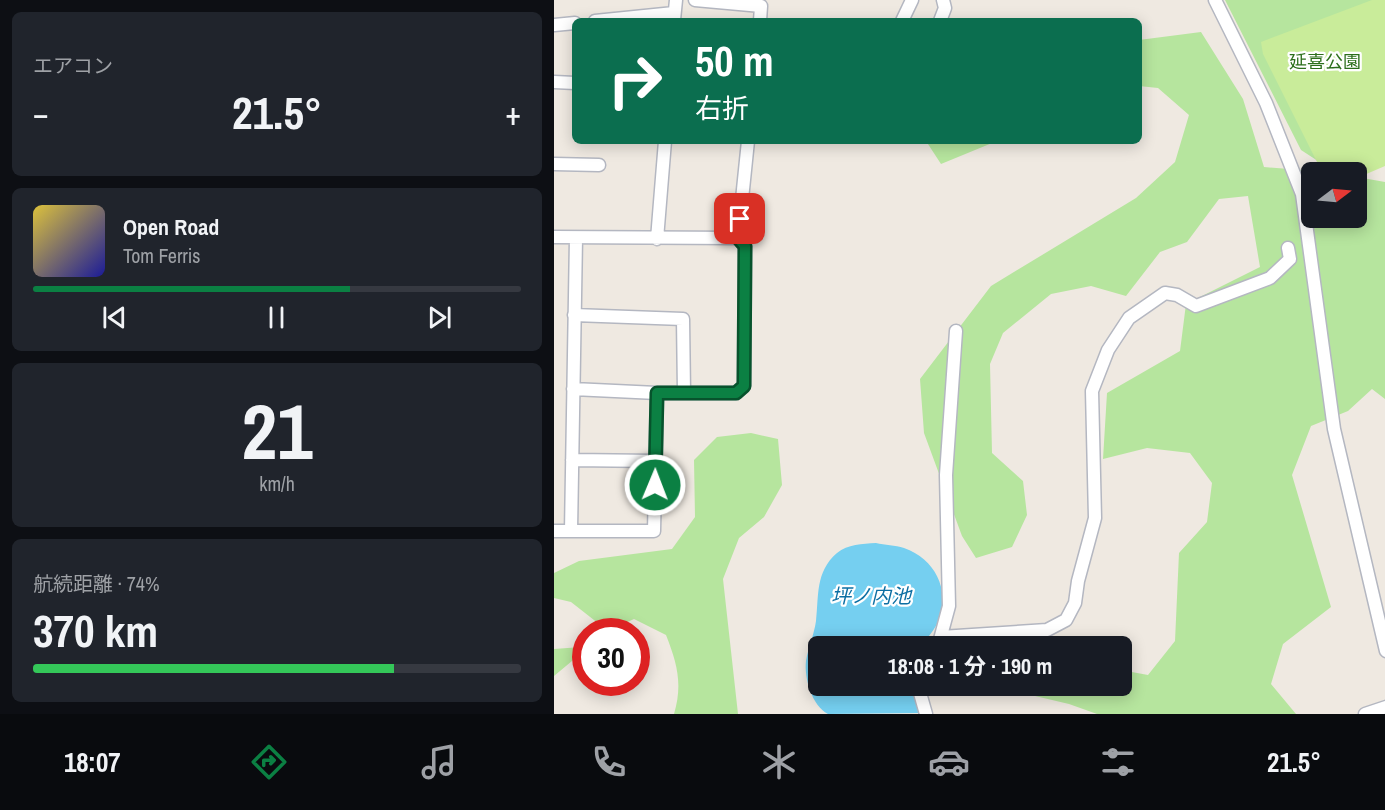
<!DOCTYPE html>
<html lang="ja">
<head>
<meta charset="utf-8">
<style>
  :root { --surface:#171b24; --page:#20242c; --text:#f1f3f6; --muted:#9ea1a6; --line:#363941; --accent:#0b8043 }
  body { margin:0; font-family:"Archivo Narrow","Noto Sans JP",sans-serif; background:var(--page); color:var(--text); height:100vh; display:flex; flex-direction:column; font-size:22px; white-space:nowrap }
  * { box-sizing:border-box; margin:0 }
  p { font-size:20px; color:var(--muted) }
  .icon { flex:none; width:33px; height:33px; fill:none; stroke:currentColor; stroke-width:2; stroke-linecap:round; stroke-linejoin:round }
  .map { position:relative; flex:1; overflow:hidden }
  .sheet { display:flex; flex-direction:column; gap:12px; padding:12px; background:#0d0f14; width:554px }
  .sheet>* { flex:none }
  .hud { position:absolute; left:18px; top:18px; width:570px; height:126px; border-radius:9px; box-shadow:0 3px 15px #0003; background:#0b6e4f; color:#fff; overflow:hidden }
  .needle { width:39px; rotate:74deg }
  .buttons { position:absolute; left:747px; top:162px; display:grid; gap:12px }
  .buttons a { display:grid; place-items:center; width:66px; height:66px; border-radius:9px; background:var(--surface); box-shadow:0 3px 15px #0003; font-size:30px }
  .speed { position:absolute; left:18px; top:618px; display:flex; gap:12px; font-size:30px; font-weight:700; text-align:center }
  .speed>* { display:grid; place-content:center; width:78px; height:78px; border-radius:50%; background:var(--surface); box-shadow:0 3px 15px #0003; line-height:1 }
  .speed .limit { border:9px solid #d22; background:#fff; color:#111 }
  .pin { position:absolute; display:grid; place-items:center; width:51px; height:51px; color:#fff; margin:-26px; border-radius:12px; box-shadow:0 3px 9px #0006 }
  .me { position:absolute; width:66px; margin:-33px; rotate:1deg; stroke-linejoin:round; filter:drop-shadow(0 0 4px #0008) }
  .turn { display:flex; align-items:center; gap:21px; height:126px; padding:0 24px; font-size:27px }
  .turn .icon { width:78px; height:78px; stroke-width:2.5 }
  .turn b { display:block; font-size:42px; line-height:51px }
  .big { font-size:45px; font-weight:700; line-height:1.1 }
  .sheet .card { flex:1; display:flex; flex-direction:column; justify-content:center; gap:9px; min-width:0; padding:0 21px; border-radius:9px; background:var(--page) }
  .sheet .dial { align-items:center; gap:0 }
  .dial b { font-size:78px; line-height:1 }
  .song { display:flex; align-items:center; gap:18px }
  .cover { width:72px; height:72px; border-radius:9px; background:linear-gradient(135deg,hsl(50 70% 55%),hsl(240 70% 35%)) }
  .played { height:6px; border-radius:3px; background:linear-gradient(90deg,var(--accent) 65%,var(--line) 65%) }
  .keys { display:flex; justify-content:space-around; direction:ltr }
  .heat { display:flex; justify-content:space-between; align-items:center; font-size:33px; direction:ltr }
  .charge { height:9px; border-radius:4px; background:linear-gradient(90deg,#34c759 74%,var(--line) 0) }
  .trip { position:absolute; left:254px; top:636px; width:324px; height:60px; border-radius:9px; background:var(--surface); box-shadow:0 3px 15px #0003; font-weight:700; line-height:60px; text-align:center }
  .tab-bar { display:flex; height:96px; justify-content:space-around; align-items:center; background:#090b0e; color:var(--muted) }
  .tab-bar .icon { width:42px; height:42px }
  .tab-bar .on { color:var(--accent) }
  .tab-bar b { font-size:27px; color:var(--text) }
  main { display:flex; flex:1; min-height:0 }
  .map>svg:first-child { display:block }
</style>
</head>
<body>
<main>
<section class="sheet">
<div class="card"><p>エアコン</p>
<div class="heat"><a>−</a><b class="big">21.5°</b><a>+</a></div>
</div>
<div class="card">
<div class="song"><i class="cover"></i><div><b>Open Road</b><p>Tom Ferris</p></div></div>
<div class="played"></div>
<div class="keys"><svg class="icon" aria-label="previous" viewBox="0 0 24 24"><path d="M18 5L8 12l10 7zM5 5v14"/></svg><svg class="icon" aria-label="pause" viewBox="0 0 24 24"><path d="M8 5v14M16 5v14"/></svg><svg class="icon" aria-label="next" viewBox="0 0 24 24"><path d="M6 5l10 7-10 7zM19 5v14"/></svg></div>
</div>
<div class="card dial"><b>21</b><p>km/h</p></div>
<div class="card"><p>航続距離 · 74%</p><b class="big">370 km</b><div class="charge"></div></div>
</section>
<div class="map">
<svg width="832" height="714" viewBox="0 0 832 714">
  <rect width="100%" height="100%" fill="#efe9e1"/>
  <path fill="#b6e59e" d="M 671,0 L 831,0 L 767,163 L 747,150 Z
    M 647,32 L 689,99 L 710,167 L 774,172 L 758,172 L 758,218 L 802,218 L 803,177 L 831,182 L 831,399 L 818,389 L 794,411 L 757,426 L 738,475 L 777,607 L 729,644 L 717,684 L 742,714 L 543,714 L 515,704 L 438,686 L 567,686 L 567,670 L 594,675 L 621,641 L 625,553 L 653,522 L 658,483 L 636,453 L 593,448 L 549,459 L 553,393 L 626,351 L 632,304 L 706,267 L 694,196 L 665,199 L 633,242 L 606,252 L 572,296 L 537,286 L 497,294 L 449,333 L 436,364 L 438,453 L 469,481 L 473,515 L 458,547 L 422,558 L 408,536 L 370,433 L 366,379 L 437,286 L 582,198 L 621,162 L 635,115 L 604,88 L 585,86 L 585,40 Z
    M 372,141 L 443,141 L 387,164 Z
    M 197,433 L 224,439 L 228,485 L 210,517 L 185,538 L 169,579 L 184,714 L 120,714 C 129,684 123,663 112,635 L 80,619 L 54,631 L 17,602 L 0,598 L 0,573 L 25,561 L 118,549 L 141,517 L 140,460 L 163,437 Z
    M 27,647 L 30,651 L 0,676 L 0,649 Z"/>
  <path fill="#c9ec9a" d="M 818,0 L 831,0 L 831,166 L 803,178 L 802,172 L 768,172 L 709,54 L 707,42 Z"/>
  <path fill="#75cff0" d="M 322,543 C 331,545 341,545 350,548 C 381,559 396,589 385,619 C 382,629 373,638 367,646 L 264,646 L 264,686 L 357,686 L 365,713 L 274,714 C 258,706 250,678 252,661 C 254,648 260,635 262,621 C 265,596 261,572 283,553 C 294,544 308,544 322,543 Z"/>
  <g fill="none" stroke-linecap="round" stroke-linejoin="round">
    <g stroke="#b4b7c1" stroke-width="15">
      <path id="minor" d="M 141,0 L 207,6 L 206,21
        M 661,0 L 712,103 L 748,194 L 780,429 L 832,651
        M 120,20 L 122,0
        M 41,21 L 120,13
        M 348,21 L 358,0
        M 386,21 L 391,8 L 389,0
        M 0,25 L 21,23
        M 0,82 L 21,83
        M 0,164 L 45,165
        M 0,237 L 184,238 L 191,246 L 190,386 L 182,393 L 103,393 L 100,531 L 0,531
        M 184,238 L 194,141
        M 103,239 L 111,141
        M 20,315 L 129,319 L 130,393
        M 19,389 L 103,393
        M 18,460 L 102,461
        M 17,531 L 22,238
        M 387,637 L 493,630 L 512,620 L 521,603 L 524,581 L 541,518 L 538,391 L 554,350 L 575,318 L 611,293 L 623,295 L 642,306 L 716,278 L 736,259 L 734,248
        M 381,646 L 385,643 L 395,606 L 392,475 L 402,331
        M 364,686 L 372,714
        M 811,714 L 832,707"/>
    </g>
    <use href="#minor" stroke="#fff" stroke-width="12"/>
  </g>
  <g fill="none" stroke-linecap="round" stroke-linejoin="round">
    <g stroke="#07532c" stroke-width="15">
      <path id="route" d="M 101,485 L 103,393 L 182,393 L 190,386 L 191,246 L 184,238 L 186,219"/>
    </g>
    <use href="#route" stroke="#0b8043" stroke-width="10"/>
  </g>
  <g text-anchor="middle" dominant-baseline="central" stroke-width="4.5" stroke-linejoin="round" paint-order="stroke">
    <g font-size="18" fill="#2c6e1b" stroke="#fff">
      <text x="771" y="61">延喜公園</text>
    </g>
    <g font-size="20" font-style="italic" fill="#0d6fa3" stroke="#fff">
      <text x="317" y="595">坪ノ内池</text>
    </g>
  </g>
</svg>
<div class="buttons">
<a><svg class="needle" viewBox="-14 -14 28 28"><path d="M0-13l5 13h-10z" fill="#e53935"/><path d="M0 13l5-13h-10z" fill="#9ea1a6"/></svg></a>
</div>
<div class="speed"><div class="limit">30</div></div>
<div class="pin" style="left:186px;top:219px;background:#d93025"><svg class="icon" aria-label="arrive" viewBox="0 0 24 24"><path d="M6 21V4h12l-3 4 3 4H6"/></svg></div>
<svg class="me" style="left:101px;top:485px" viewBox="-20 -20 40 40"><circle r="17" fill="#0b8043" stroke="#fff" stroke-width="3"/><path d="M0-11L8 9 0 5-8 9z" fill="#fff"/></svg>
<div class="trip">18:08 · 1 分 · 190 m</div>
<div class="hud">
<div class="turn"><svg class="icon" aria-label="right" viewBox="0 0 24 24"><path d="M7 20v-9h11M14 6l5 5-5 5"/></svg><div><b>50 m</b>右折</div></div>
</div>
</div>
</main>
<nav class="tab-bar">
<b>18:07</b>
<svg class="icon on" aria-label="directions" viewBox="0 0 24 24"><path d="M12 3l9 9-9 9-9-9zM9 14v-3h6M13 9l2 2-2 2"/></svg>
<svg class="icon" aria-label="music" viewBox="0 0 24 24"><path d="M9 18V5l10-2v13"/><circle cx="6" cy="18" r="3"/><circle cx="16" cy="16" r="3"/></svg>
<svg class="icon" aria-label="phone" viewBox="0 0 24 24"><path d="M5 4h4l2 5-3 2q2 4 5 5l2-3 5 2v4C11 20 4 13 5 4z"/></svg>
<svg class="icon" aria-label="climate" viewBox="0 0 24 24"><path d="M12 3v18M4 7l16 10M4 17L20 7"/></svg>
<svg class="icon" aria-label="car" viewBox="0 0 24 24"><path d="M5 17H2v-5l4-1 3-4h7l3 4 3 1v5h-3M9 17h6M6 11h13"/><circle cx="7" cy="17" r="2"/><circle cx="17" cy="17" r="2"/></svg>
<svg class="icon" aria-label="filters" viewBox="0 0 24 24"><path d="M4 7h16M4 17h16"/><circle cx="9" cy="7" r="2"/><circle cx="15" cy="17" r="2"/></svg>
<b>21.5°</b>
</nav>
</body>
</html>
